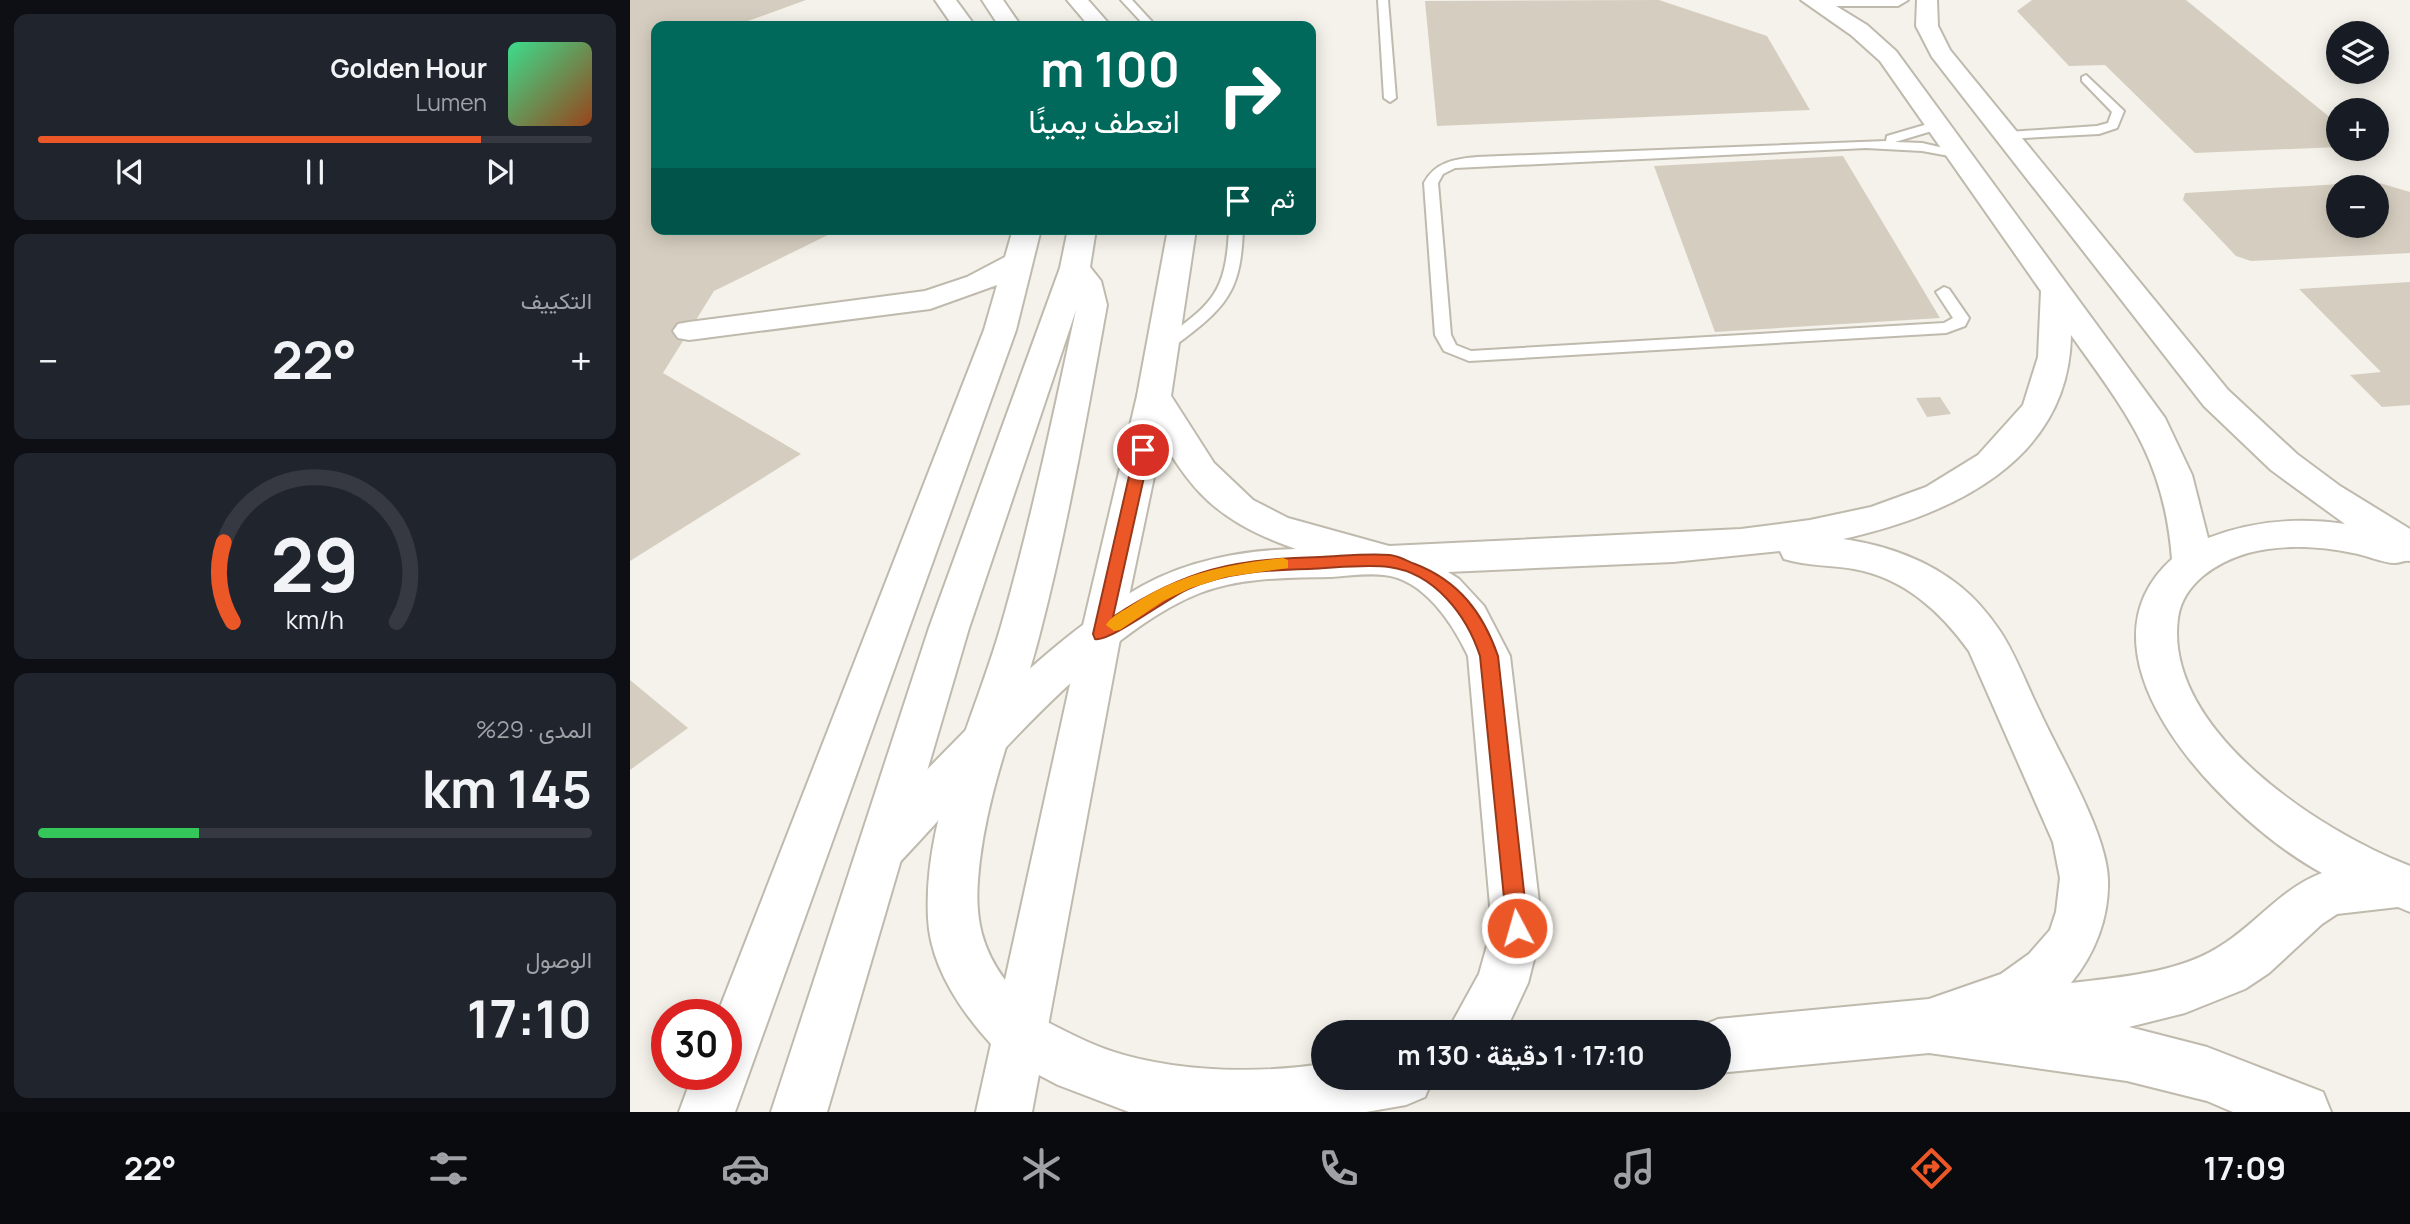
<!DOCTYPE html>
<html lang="ar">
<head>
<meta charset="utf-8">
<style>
  :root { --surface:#171b24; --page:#20242c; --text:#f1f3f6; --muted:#9ea1a6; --line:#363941; --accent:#ec5728 }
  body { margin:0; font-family:Manrope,Vazirmatn,sans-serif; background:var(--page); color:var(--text); direction:rtl; height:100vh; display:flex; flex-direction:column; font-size:26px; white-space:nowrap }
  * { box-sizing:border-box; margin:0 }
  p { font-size:23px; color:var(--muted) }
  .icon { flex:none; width:38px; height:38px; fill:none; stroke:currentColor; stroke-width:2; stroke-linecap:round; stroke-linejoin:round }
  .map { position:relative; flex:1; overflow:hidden; direction:ltr }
  .side { display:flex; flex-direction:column; gap:14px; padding:14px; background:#0d0f14; width:630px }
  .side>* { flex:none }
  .top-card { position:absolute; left:21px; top:21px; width:665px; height:214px; border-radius:14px; box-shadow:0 4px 18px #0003; direction:rtl; background:#00695c; color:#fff; overflow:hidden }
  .tools { position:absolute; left:1696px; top:21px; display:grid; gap:14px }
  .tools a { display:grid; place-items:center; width:63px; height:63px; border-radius:50%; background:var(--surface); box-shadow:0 4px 18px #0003; font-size:35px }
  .speed { position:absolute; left:21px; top:999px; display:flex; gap:14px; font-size:35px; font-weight:700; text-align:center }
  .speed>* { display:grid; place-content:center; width:91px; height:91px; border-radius:50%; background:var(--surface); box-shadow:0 4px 18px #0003; line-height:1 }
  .speed .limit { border:10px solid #d22; background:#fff; color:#111 }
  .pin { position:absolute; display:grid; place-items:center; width:60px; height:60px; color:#fff; margin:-30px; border:4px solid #fff; border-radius:50%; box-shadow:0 2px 7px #0007 }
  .me { position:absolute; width:77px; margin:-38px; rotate:354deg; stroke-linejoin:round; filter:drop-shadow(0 0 5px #0008) }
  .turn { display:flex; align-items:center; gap:24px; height:147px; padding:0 21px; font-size:32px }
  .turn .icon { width:91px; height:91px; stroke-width:2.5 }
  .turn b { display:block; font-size:49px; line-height:60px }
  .then { display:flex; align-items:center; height:66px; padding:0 21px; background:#0003; gap:14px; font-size:26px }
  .big { font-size:52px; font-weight:700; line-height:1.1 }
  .side .tile { flex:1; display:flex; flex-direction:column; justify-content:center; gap:10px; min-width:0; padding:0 24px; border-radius:14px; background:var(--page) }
  .side .dial { align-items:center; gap:0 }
  .dial svg { height:182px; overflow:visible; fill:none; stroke:var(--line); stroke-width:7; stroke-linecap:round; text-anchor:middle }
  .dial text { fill:var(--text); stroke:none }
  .song { display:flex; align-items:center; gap:21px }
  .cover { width:84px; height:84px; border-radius:10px; background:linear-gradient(135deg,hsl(150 70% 55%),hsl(20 70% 35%)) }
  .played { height:7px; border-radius:4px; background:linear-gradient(90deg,var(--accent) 80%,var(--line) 80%) }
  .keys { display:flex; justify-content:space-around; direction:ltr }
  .heat { display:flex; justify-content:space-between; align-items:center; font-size:38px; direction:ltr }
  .charge { height:10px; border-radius:5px; background:linear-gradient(90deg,#34c759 29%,var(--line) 0) }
  .trip { position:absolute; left:681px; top:1020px; width:420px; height:70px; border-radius:35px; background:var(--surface); box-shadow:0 4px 18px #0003; font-weight:700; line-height:70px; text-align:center; direction:rtl }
  .tabs { display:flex; height:112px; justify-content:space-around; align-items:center; background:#090b0e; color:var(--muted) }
  .tabs .icon { width:49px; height:49px }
  .tabs .current { color:var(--accent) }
  .tabs b { font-size:32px; color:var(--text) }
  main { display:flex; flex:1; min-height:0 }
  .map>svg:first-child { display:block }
</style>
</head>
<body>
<main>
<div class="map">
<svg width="1780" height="1112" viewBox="0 0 1780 1112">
  <rect width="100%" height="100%" fill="#f4f2ea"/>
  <path fill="#d5cec0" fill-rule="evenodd" d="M 0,0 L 176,0 L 104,26 L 26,26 L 26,229 L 210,229 L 84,291 L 33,373 L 171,454 L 0,561 Z
    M 1029,0 L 1137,36 L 1180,110 L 807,126 L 795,1 Z
    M 1402,0 L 1556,0 L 1708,124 L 1708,147 L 1565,153 L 1475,65 L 1439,66 L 1387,11 Z
    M 1213,156 L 1310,318 L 1085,332 L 1024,166 Z
    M 1746,182 L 1780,192 L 1780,253 L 1621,261 L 1606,256 L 1553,200 L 1555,193 ZM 1708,187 L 1746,187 L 1746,226 L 1708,226 Z
    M 1780,282 L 1780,405 L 1752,407 L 1720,375 L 1751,372 L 1669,289 Z
    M 1310,397 L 1321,414 L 1297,417 L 1286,398 Z
    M 0,680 L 58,728 L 0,770 Z"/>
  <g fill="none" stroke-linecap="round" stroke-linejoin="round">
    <g stroke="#bfbaad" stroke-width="4">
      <path id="service" d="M 491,0 L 502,0 L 526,26 L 515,26 Z
        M 748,0 L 758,0 L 766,98 L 760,102 L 754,98 Z
        M 1456,75 L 1494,111 L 1487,128 L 1469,134 L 1375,139 L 1375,133 L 1379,132 L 1467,126 L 1478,123 L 1482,112 L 1452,81 L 1452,77 Z
        M 1308,121 L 1312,122 L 1312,128 L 1265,142 L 1292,143 L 1331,152 L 1336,153 L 1336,159 L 1292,151 L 1236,148 L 825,168 L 813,174 L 808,183 L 821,335 L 826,345 L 841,351 L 1314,323 L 1323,318 L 1306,292 L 1314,287 L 1319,289 L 1339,318 L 1335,326 L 1316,333 L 839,361 L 814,351 L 805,335 L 794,183 C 805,162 825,159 847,157 L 1256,141 L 1257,136 Z
        M 599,229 L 613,229 C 611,286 600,304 555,338 C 546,344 539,353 527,350 L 527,344 C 579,305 596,298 599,229 Z"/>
    </g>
    <g stroke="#bfbaad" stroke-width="4">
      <path id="minor" d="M 305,0 L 326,0 L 345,26 L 323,26 Z
        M 1171,0 L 1278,0 L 1268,6 L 1206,6 L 1237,25 L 1266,51 L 1535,418 L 1562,475 L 1578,538 C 1623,521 1667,517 1715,524 L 1641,470 L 1574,406 L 1302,57 L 1286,26 L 1287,0 L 1307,0 L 1308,26 L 1320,50 L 1598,390 L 1667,454 L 1710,486 L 1780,529 L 1780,561 C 1774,560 1771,563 1765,563 C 1752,563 1736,555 1723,553 C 1690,546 1652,544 1618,553 C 1587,562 1553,583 1548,618 C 1533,730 1691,832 1780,866 L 1780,912 L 1768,907 L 1707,914 L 1692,924 L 1639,973 L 1615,989 L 1555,1013 L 1499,1027 L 1577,1047 L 1693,1092 L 1701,1112 L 1603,1112 L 1577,1101 L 1497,1081 L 1299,1053 L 1088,1073 L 1088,1032 L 1067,1032 L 1069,1027 L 1088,1019 L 1299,999 L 1371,974 L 1399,954 L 1420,930 L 1426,912 L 1430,878 L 1423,842 L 1339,651 C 1310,611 1274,578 1224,569 C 1201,565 1177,566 1154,559 L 1150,551 L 1043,562 L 818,572 L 829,579 L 854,606 L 880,656 L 912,928 L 898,983 L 875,1032 L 817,1032 L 849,974 L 862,928 L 838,656 C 823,624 794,579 754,575 C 737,573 718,576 701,577 C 656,578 612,577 570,593 C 467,633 345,783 268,864 L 251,871 L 234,864 L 227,849 L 234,834 C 319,750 407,645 512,586 C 558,560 615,550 666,549 C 572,516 554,480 507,396 L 512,388 L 524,385 L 536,388 L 584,463 L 623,500 L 658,518 L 759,546 L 1111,529 L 1180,520 L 1241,507 L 1296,487 L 1348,455 L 1393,405 L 1408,357 L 1411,291 L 1250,61 L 1221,35 ZM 1441,335 C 1497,414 1534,458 1542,559 C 1431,659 1604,826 1692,873 C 1652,888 1628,922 1592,945 C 1550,973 1491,977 1441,983 C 1465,954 1479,918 1478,880 C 1477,833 1430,756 1410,712 C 1397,686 1386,655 1370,631 C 1359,615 1346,599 1331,587 C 1298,560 1255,545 1213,539 C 1320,515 1439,462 1441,335 Z
        M 383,229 L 411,229 L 386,330 L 105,1112 L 49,1112 L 63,1074 L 96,1074 L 96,1015 L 87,1015 L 354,330 L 367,285 L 300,309 L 59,340 L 48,338 L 43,331 L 48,324 L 59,322 L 295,291 L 337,277 L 375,257 Z
        M 390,1009 C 413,1019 435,1032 458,1042 C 525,1072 621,1075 693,1064 L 693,1078 L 803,1078 L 795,1097 L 776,1105 L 736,1112 L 499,1112 L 428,1085 L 371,1055 L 363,1036 L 371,1017 Z"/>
    </g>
    <g stroke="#bfbaad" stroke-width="4">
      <path id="tertiary" d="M 352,0 L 373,0 L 391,26 L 369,26 Z
        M 437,0 L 458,0 L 481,26 L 459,26 Z
        M 438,229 L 466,229 L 460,267 L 471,281 L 477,305 C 457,415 438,525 410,633 C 389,715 354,795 348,880 C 345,919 352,949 375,980 L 451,634 L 507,396 L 538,229 L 566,229 L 541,396 L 491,634 L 402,1112 L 346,1112 L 361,1044 C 330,1010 300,965 298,918 C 293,817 344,720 371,626 C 401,522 423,416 446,310 L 339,628 L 197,1112 L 141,1112 L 299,628 L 430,268 Z"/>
    </g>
    <use href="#service" fill="#fff" fill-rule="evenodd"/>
    <use href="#minor" fill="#fff" fill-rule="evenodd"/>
    <use href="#tertiary" fill="#fff" fill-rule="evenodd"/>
  </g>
  <path fill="#ec5728" stroke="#99391a" stroke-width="2" d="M 513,445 L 520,450 L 483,617 C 556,569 604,559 690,557 C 713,556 737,553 760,555 C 769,556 777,561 785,564 C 829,581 853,613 868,656 L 898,928 L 895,935 L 887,938 L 880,935 L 877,928 L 850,656 C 837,616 805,573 759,567 C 734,564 705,568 679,569 C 638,570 596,572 558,589 C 539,597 479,643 465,639 L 463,634 L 505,450 Z"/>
  <path fill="#f59e0b" d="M 653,558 L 658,560 L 658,568 L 596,577 L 561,588 L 533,601 L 490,630 L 484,631 L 476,625 C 481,616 493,611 502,605 C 549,574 598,564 653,558 Z"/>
</svg>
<div class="tools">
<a><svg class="icon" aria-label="layers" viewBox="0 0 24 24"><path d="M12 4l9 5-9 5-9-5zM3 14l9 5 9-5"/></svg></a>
<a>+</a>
<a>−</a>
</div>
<div class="speed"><div class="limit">30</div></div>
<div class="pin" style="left:513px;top:450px;background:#d93025"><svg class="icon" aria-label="arrive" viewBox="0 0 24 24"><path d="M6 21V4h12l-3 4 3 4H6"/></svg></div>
<svg class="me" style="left:887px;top:928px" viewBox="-20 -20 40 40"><circle r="17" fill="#ec5728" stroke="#fff" stroke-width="3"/><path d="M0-11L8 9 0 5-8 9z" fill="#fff"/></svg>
<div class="trip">17:10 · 1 دقيقة · 130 m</div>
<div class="top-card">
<div class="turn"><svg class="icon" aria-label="right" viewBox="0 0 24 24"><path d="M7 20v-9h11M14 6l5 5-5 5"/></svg><div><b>100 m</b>انعطف يمينًا</div></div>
<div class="then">ثم<svg class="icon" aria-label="arrive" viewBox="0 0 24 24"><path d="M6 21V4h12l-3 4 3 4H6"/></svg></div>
</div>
</div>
<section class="side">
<div class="tile">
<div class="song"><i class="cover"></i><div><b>Golden Hour</b><p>Lumen</p></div></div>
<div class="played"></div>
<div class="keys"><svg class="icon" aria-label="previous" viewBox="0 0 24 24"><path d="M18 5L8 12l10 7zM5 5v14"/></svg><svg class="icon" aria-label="pause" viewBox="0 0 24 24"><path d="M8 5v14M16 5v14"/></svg><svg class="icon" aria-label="next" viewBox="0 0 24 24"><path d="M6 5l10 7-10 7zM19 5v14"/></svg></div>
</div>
<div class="tile"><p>التكييف</p>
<div class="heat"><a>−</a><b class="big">22°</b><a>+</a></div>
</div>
<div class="tile dial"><svg viewBox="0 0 100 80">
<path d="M14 69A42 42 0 1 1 86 69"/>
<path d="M14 69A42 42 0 0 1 10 34" stroke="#ec5728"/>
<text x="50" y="56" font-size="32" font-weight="700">29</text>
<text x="50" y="72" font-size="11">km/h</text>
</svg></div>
<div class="tile"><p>المدى · 29%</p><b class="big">145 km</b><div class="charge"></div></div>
<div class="tile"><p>الوصول</p><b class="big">17:10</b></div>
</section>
</main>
<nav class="tabs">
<b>17:09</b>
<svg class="icon current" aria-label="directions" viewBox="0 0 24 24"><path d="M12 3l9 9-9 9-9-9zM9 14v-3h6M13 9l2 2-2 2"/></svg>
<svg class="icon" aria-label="music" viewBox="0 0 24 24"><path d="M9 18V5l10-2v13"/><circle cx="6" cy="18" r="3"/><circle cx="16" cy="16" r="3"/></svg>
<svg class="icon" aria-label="phone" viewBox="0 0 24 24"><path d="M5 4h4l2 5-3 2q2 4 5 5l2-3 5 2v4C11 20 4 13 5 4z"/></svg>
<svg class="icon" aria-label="climate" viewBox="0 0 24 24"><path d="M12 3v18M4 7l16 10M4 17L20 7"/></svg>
<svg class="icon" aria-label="car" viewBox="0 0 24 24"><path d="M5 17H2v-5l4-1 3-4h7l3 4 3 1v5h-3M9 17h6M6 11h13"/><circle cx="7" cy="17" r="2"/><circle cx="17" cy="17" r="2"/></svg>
<svg class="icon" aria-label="filters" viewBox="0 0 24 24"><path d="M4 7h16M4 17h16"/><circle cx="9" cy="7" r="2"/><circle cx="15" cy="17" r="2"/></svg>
<b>22°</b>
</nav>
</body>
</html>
